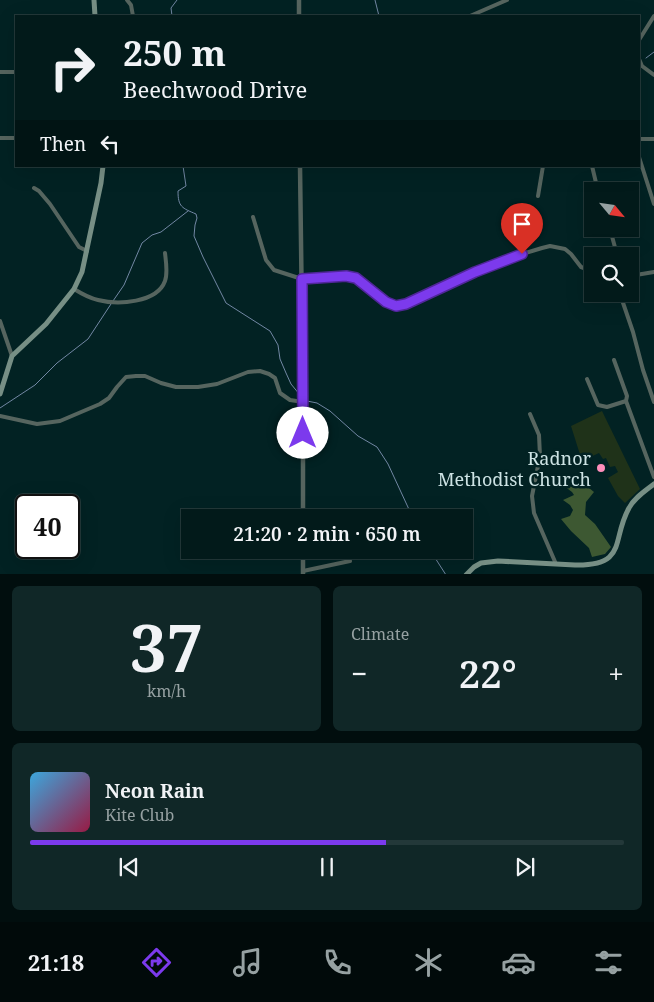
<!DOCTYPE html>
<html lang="en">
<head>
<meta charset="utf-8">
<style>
  :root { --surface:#021a1a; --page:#102727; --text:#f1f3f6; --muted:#96a1a2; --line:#233839; --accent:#7c3aed }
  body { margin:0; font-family:"Noto Serif",serif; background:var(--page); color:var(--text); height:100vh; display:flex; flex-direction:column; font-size:19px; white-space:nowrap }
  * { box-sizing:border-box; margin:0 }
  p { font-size:16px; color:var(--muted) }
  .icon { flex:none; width:28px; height:28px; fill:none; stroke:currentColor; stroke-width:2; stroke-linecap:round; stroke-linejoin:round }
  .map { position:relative; height:574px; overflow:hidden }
  .side { display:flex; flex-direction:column; gap:12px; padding:12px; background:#010e0e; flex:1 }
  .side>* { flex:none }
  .guide { position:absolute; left:15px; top:15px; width:625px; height:152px; border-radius:0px; box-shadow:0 5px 20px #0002,0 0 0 1px var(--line); background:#021a1a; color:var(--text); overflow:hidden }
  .needle { width:32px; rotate:119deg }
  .fabs { position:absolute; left:584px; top:182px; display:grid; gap:10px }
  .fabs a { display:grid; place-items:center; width:55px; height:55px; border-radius:0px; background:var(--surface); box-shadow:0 5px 20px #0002,0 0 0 1px var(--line); font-size:25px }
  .speed { position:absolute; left:15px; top:494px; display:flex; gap:10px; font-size:25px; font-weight:700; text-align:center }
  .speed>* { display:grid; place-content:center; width:65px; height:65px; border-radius:50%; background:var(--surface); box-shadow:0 5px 20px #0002,0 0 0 1px var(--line); line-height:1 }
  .speed .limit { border:2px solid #111; border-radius:8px; background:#fff; color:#111 }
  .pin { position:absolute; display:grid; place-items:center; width:42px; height:42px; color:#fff; margin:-51px -21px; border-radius:50% 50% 50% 0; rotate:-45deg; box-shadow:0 0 5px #0007 }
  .pin .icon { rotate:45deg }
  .me { position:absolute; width:55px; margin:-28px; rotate:0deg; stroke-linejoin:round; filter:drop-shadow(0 0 4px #0008) }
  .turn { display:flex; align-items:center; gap:18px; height:105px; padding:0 25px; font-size:22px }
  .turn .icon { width:65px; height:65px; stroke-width:2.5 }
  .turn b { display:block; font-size:35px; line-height:42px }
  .then { display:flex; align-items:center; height:48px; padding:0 25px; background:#0003; gap:10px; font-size:19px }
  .big { font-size:38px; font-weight:600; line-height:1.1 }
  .side .widget { flex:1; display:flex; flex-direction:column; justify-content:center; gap:8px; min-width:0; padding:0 18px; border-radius:8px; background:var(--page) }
  .side .dial { align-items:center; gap:0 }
  .dial b { font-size:65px; line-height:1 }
  .song { display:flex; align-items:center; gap:15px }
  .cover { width:60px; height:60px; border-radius:8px; background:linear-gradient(135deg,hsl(200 70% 55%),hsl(340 70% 35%)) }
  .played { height:5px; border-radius:2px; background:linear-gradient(90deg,var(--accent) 60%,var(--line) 60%) }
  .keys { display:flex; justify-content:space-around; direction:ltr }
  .heat { display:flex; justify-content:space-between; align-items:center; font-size:28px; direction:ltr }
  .side .tiles { flex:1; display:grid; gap:12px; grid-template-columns:1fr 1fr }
  .widget:last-child { grid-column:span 2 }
  .trip { position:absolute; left:181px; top:509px; width:292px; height:50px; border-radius:0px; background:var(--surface); box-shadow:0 5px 20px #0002,0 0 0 1px var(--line); font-weight:600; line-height:50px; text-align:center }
  .tabs { display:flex; height:80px; justify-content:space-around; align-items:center; background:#010a0a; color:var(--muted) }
  .tabs .icon { width:35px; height:35px }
  .tabs .on { color:var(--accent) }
  .tabs b { font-size:22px; color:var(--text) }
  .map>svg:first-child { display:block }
</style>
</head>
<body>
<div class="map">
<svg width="654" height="575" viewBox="0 0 654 575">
  <rect width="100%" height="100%" fill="#022223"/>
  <path fill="#1f3219" d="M 602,411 L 640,489 L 625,503 L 618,496 L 608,478 L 618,472 L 615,466 L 610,467 L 606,458 L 603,459 L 599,453 L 582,461 L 571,426 Z"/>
  <path fill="#3d5832" d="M 564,486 L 589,488 L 594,492 L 586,502 L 585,515 L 595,524 L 611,547 L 605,554 L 592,557 L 589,548 L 571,531 L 561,519 L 570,516 L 573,510 L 570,505 L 563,500 L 574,495 L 572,492 Z"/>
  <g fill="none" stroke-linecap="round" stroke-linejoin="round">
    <path stroke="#7287a3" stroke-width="1" d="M 375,0 L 379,16
      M 172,16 L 171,8 L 177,0
      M 646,58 L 654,52
      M 183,166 L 186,186 L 178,191 C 178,207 182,208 196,214 L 197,218 L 195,225 L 194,236 L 203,257 L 226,303 L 270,331 L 278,345 L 280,359 L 286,373 L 291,384 L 300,395
      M 113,301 L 124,285 L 142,243 L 152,235 L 161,232 L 188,211
      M 307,401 L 317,403 L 330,411 L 358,436 L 377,447 L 388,464 L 413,518
      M 0,408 L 35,385 L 57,363 L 88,339 L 111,304
      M 430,550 L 446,575"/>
    <path stroke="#56655f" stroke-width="4" d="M 127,0 L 131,5 L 133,16
      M 470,16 L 507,0
      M 639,46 L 639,40 L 654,16
      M 639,59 L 642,66 L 654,75
      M 0,72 L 16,72
      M 0,138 L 16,138
      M 639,139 L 654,139
      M 639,157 L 654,204
      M 592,166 L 598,191
      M 34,188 L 39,191 L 50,204 L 79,247 L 87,251
      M 538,196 L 543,166
      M 253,217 L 266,260 L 274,270 L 302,279 L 346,276 L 356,278 L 386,302 L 396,306 L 406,304 L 509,258 L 542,248 L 550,246 L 565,249 L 571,254 L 581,267 L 592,271
      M 610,229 L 616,251 L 614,256
      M 630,276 L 654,272
      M 74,289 C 82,294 89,298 98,300 C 118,305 157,303 165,281 C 168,273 166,262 165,253
      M 620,294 L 633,332 L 643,370 L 654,402
      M 0,321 L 12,356
      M 614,360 L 627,396 L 626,401
      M 587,379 L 598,405 L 607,407 L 626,401 L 654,477
      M 530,414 L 539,435 L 540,456 L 532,496 L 534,513 L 556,564
      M 0,416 L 37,424 L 60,421 L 100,404 L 109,398 L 117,387 L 126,377 L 136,376 L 145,376 L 161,383 L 176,387 L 198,387 L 217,384 L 248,372 L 260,371 L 269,374 L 275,378 L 280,393 L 290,400 L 303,402
      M 303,571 L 350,561"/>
    <path stroke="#56655f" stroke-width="4.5" d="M 299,0 L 299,16
      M 300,166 L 303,393 L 303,518
      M 303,550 L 303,575"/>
    <path stroke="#778f85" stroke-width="5" d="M 94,0 L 95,16
      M 0,394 L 12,356 L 46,324 L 74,289 L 82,272 L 101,183 L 103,166
      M 466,575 L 474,567 L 481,563 L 498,561 L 575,565 C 628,566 611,540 629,508 C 634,498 645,491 654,484"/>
  </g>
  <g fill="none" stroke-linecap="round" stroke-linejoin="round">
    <g stroke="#51269a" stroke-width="12">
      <path id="route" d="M 303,433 L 302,279 L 346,276 L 356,278 L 386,302 L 396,306 L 406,304 L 475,272 L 522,254"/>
    </g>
    <use href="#route" stroke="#7c3aed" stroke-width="9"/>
  </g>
  <circle fill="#fe8ebb" stroke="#022223" stroke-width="2" cx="601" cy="468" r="5"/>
  <g text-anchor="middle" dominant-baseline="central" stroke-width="5" stroke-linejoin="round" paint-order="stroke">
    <g font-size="18" fill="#cde3e4" stroke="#022223" text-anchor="end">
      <text x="591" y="458">Radnor<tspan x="591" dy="21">Methodist Church</tspan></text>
    </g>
  </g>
</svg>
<div class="fabs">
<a><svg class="needle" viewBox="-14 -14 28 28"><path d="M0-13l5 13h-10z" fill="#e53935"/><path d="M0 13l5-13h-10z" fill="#96a1a2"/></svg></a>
<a><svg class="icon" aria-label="search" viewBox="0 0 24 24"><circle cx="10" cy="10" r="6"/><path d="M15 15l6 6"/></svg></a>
</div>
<div class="speed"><div class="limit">40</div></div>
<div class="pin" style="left:522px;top:254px;background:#d93025"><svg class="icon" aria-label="arrive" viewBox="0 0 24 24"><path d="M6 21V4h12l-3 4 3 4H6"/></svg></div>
<svg class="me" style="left:303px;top:433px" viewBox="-20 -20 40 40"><circle r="19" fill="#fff"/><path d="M0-13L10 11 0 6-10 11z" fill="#7c3aed"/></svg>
<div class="trip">21:20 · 2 min · 650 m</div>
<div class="guide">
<div class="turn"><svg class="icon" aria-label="right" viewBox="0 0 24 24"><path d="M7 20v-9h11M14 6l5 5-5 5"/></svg><div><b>250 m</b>Beechwood Drive</div></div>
<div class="then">Then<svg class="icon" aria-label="left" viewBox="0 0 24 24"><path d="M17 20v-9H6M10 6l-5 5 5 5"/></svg></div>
</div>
</div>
<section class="side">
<div class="tiles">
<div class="widget dial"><b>37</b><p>km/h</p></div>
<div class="widget"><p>Climate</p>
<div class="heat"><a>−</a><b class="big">22°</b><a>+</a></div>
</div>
<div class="widget">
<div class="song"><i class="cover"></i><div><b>Neon Rain</b><p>Kite Club</p></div></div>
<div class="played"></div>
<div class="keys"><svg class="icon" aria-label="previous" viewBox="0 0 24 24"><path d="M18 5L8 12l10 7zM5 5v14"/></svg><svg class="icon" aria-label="pause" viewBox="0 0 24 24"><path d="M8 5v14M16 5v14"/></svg><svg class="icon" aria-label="next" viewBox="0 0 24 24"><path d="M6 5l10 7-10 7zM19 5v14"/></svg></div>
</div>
</div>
</section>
<nav class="tabs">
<b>21:18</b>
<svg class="icon on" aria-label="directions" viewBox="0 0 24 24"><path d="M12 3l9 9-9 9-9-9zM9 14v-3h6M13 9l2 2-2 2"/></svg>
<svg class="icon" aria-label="music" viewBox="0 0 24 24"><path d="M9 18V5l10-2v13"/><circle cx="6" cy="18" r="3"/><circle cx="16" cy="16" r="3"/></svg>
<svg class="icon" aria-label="phone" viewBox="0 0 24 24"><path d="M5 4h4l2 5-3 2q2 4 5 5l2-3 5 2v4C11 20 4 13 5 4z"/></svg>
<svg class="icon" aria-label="climate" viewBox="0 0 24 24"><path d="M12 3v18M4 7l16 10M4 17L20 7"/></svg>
<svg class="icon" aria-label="car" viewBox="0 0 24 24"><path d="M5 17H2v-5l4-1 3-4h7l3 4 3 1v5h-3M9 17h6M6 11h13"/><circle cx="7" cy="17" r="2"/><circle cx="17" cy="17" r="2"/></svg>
<svg class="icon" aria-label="filters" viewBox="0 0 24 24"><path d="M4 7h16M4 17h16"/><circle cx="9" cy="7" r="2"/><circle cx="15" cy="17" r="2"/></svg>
</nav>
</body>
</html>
